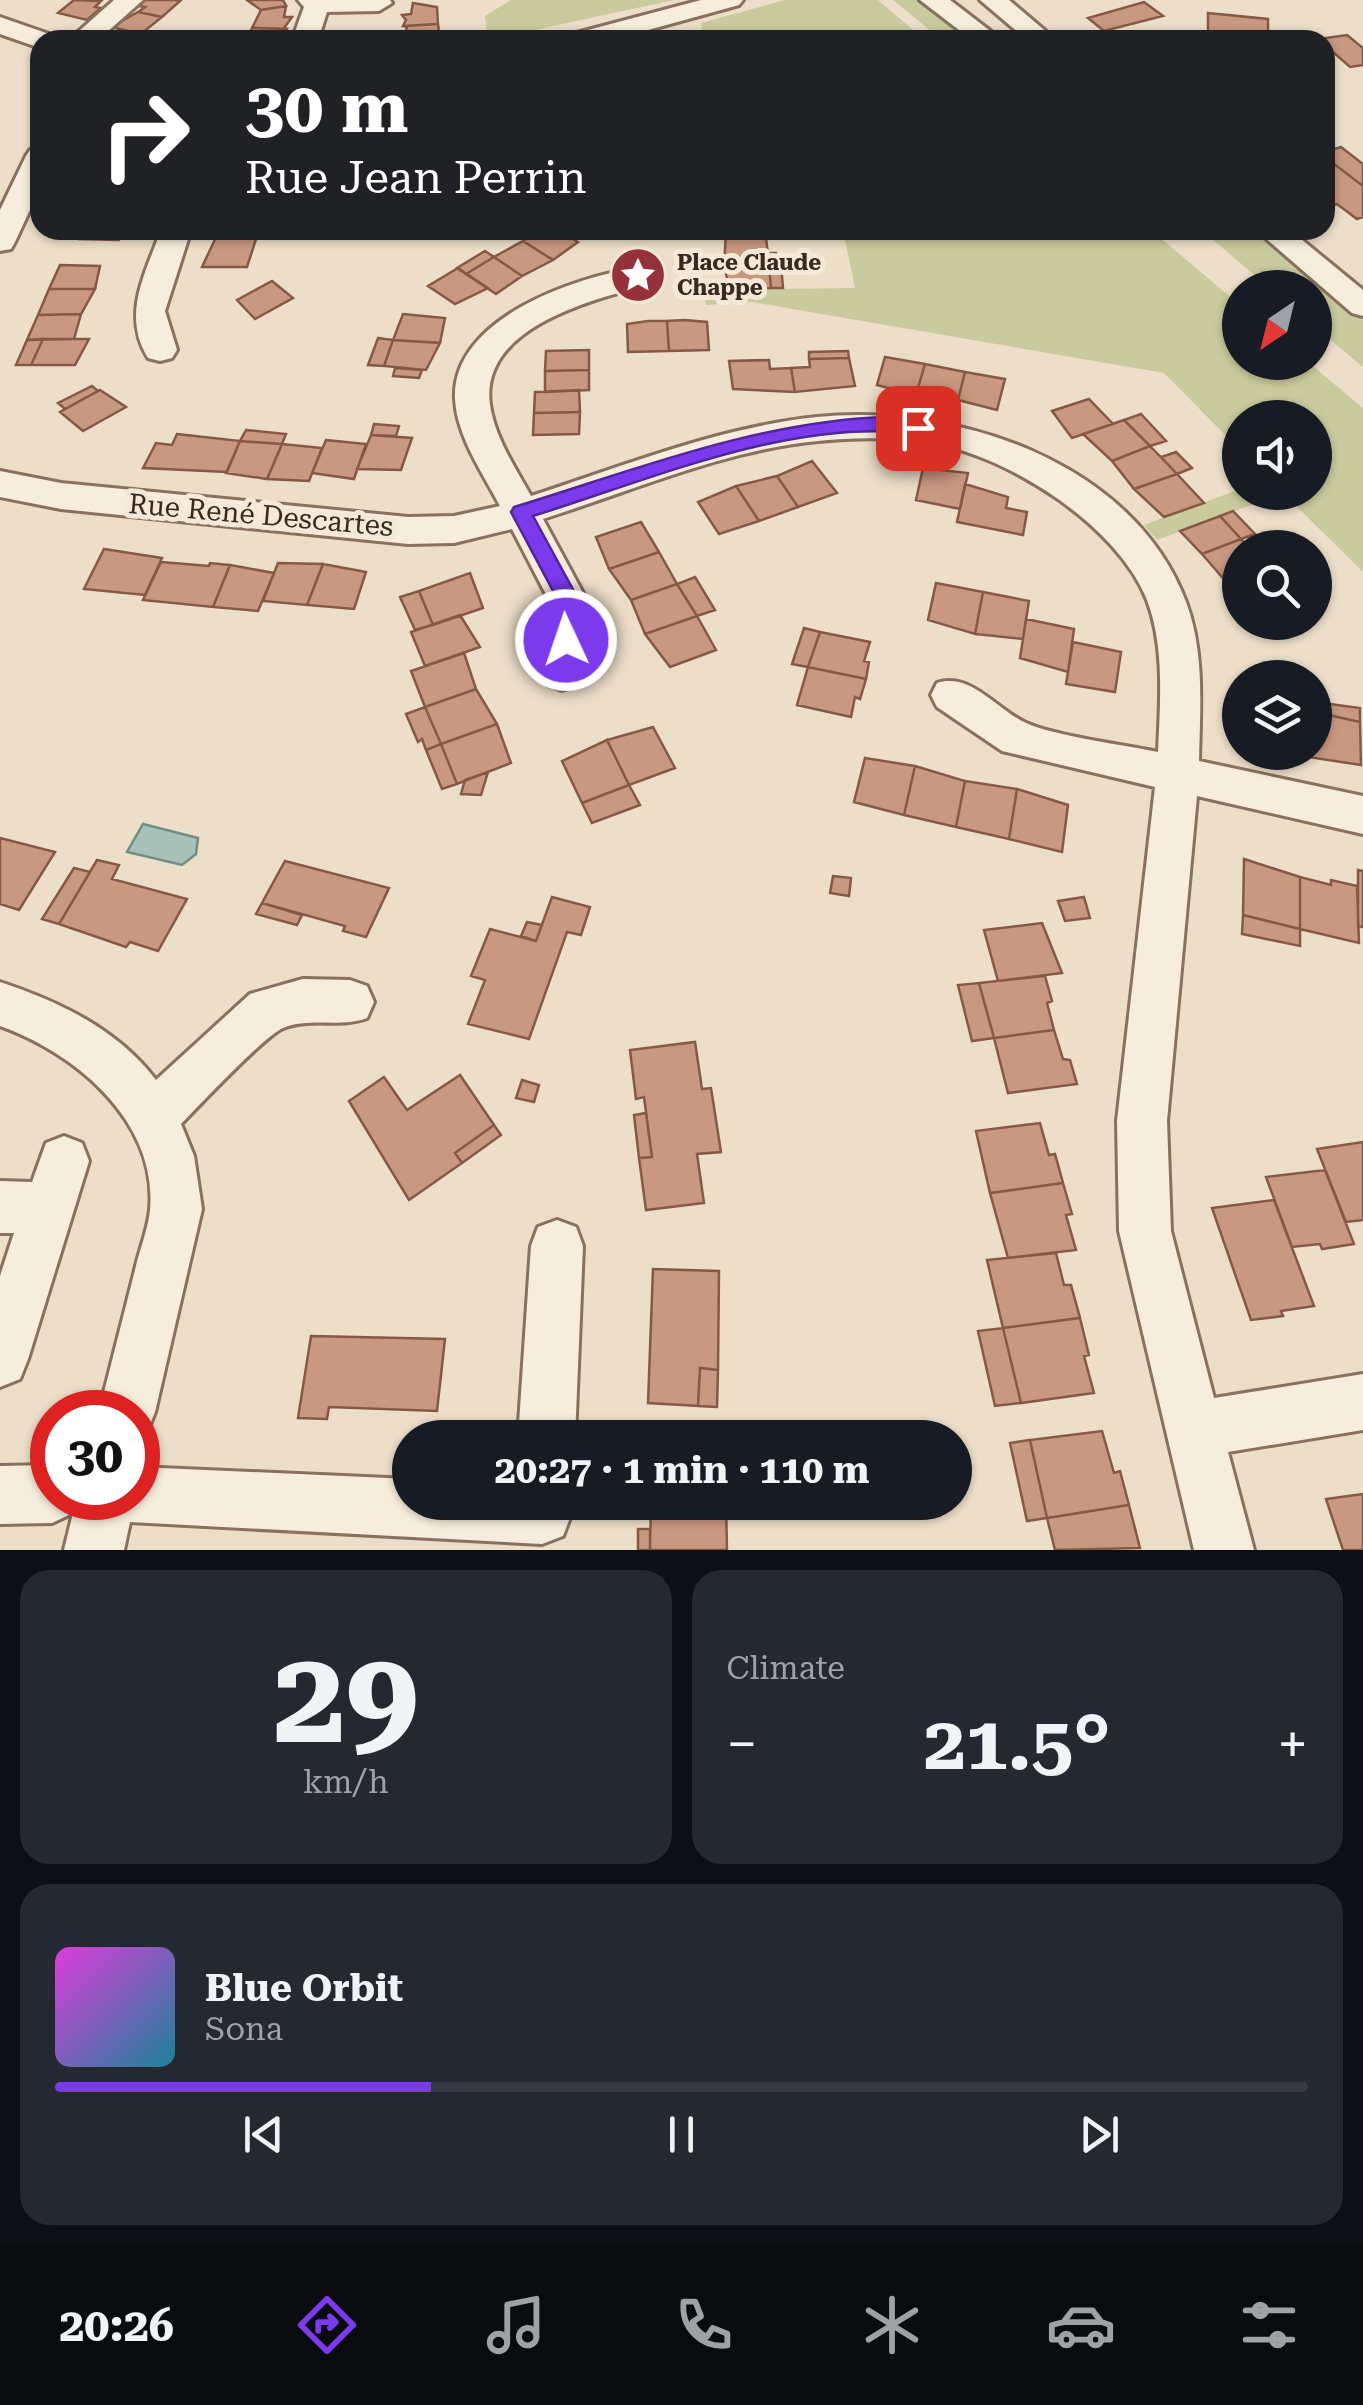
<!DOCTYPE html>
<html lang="en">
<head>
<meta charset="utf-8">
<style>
  :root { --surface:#171b24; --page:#242831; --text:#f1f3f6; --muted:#9ea1a6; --line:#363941; --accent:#7c3aed }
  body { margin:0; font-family:"Roboto Serif",serif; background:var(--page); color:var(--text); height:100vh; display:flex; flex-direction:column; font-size:38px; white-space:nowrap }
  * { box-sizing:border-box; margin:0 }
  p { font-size:32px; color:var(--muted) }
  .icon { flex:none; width:55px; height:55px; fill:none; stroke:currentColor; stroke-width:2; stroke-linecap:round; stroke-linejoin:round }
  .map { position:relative; height:1550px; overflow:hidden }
  .panel { display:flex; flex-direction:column; gap:20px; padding:20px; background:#0d0f14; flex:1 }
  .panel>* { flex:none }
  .hud { position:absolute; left:30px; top:30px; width:1305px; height:210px; border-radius:30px; box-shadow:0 2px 8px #0004; background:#202124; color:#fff; overflow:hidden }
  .needle { width:65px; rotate:215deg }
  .tools { position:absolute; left:1222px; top:270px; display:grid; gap:20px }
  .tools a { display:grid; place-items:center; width:110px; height:110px; border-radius:50%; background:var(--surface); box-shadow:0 2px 8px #0004; font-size:50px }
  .speed { position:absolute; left:30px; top:1390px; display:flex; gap:20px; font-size:50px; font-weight:700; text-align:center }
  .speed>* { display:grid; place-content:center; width:130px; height:130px; border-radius:50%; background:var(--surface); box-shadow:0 2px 8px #0004; line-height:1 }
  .speed .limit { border:15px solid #d22; background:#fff; color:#111 }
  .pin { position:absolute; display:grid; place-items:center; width:85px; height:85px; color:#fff; margin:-42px; border-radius:20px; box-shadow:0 5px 15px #0006 }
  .me { position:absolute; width:110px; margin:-55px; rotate:357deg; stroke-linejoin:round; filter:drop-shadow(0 0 8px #0008) }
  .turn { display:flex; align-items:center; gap:35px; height:210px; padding:0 50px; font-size:45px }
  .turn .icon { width:130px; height:130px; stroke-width:2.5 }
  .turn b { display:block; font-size:70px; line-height:85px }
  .big { font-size:75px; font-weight:700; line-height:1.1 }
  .panel .widget { flex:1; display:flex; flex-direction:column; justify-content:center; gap:15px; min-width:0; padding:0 35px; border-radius:30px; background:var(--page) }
  .panel .dial { align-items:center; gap:0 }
  .dial b { font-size:130px; line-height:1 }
  .song { display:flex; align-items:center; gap:30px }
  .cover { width:120px; height:120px; border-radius:15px; background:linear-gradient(135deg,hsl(300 70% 55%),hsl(190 70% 35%)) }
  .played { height:10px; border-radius:5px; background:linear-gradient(90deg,var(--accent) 30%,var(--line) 30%) }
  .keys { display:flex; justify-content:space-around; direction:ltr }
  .heat { display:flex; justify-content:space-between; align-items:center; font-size:55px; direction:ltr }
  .panel .tiles { flex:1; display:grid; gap:20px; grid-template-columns:1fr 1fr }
  .widget:last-child { grid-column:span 2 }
  .trip { position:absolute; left:392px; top:1420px; width:580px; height:100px; border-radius:50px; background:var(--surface); box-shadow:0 2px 8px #0004; font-weight:700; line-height:100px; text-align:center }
  .tab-bar { display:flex; height:160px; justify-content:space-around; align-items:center; background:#090b0e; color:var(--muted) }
  .tab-bar .icon { width:70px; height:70px }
  .tab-bar .active { color:var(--accent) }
  .tab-bar b { font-size:45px; color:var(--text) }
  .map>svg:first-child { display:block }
</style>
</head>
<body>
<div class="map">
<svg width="1363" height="1550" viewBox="0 0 1363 1550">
  <rect width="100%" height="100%" fill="#eddec9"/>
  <path fill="#c9ca9d" d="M 511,0 L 674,0 L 488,40 L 485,16 Z
    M 785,0 L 878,0 L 925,40 L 703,40 L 701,23 Z
    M 893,0 L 919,0 L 977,40 L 942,40 Z
    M 843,230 L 1151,230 L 1240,305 L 1240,362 L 1309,363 L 1363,408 L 1363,572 L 1283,493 L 1157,540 L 1144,525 L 1240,489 L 1240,492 L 1315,492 L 1315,418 L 1240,418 L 1240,450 L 1164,373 L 752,302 L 706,305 L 704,290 L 855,288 Z
    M 1201,230 L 1253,230 L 1363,320 L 1363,367 L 1315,327 L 1315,288 L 1269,287 Z"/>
  <path fill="#a9c1b8" stroke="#708f85" stroke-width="2.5" d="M 143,824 L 198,838 L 196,854 L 182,865 L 127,852 Z"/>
  <path fill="#c99881" stroke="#865945" stroke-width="2.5" d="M 74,0 L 101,1 L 95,7 L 101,8 L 87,20 L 58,13 Z
    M 145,0 L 175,0 L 180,1 L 162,17 L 138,12 L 145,7 L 138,6 Z
    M 247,0 L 283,0 L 286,6 L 261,10 Z
    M 1144,2 L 1163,16 L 1104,31 L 1088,18 Z
    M 413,3 L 437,7 L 438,24 L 403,26 L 406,20 L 402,15 L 411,14 Z
    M 286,6 L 284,17 L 292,17 L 284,28 L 287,29 L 252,28 L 261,10 Z
    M 138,12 L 162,17 L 141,34 L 111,27 Z
    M 1208,13 L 1268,19 L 1268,38 L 1208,31 Z
    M 438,24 L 440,40 L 404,39 L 407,27 L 403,26 Z
    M 252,28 L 287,29 L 281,40 L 246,40 Z
    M 1347,35 L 1363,48 L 1363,65 L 1350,67 L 1325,45 L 1325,40 L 1319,39 Z
    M 1341,147 L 1363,164 L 1363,186 L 1325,157 L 1325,152 Z
    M 1325,157 L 1363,186 L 1363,217 L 1357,219 L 1337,204 L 1330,206 L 1325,202 Z
    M 83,230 L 123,230 L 119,240 L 79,239 Z
    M 542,230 L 558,230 L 578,242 L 553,260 L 523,241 Z
    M 765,231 L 768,253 L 756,253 L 757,265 L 724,266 L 726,232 Z
    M 218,233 L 258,233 L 247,267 L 202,267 Z
    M 523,241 L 553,260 L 522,276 L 494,257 Z
    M 485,251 L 494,257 L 466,274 L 457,268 Z
    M 756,253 L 776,253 L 778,265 L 757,265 Z
    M 494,257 L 522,276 L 496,294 L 466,274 Z
    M 60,265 L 100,266 L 95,289 L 49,289 Z
    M 757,265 L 769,265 L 771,288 L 730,290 L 724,266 Z
    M 769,265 L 781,265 L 783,288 L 771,288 Z
    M 458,268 L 488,288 L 455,304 L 428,286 Z
    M 272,281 L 293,298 L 255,319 L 237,300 Z
    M 49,289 L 95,289 L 81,314 L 38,315 Z
    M 81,314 L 74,339 L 27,340 L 38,315 Z
    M 403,314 L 445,318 L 440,343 L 393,340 Z
    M 685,320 L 707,322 L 709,350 L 669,351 L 667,321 Z
    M 648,321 L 667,321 L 669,351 L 628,352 L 627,324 Z
    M 378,338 L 393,340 L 384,366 L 368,365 Z
    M 43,339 L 31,365 L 16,365 L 27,340 Z
    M 43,339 L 89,339 L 75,365 L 31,365 Z
    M 393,340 L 440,343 L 426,370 L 384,366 Z
    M 589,350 L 589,370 L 545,371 L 546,351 Z
    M 848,351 L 849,358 L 809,359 L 809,352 Z
    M 885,357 L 925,364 L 916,395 L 877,385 Z
    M 849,358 L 855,386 L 795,392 L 791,368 L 810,367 L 809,359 Z
    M 769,360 L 770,369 L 791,368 L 795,392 L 733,389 L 729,361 Z
    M 925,364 L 965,372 L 958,400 L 916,395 Z
    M 395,368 L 422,370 L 419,378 L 393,376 Z
    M 589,370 L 589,390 L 545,392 L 545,371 Z
    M 965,372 L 1005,379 L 997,410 L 958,400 Z
    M 92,386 L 98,391 L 65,409 L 58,403 Z
    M 100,390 L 126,407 L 83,431 L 60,412 Z
    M 579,390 L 580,412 L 534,413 L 535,392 Z
    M 1089,399 L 1113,424 L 1072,438 L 1052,411 Z
    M 580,412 L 579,434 L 533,435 L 534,413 Z
    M 1141,414 L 1166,441 L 1150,446 L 1124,420 Z
    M 1124,420 L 1150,446 L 1112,461 L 1083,434 Z
    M 374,424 L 399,426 L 396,436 L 371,435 Z
    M 246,430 L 286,434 L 282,444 L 240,441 Z
    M 177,434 L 240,441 L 227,472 L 143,468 L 156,443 L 172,445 Z
    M 371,435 L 412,438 L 401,470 L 357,469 Z
    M 326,440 L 366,444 L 354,479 L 312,473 Z
    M 240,441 L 282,444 L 267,479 L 226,473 Z
    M 282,444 L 322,448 L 309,481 L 267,479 Z
    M 1150,446 L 1177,474 L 1134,489 L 1112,461 Z
    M 1176,452 L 1192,468 L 1177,474 L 1161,457 Z
    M 812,461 L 837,493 L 798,507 L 777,476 Z
    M 923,468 L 968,473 L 960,509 L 916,500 Z
    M 1177,474 L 1204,503 L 1164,517 L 1134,489 Z
    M 777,476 L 798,507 L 759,521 L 736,486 Z
    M 965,484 L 1008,497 L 1006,508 L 1027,512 L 1023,535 L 957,522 Z
    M 736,486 L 759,521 L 719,534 L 698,502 Z
    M 1233,511 L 1255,534 L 1241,539 L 1220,516 Z
    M 1220,516 L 1241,539 L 1202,554 L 1180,531 Z
    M 641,522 L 659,552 L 609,569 L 596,537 Z
    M 1241,539 L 1249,548 L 1240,548 L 1240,570 L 1222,577 L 1202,554 Z
    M 104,549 L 162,558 L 145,595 L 84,589 Z
    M 659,552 L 677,584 L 631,600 L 609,569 Z
    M 161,562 L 209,566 L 210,563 L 230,565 L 213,607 L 143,600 Z
    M 278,563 L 323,564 L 307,605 L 263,601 Z
    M 323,564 L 366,572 L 354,609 L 307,605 Z
    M 230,565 L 274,573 L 258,611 L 213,607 Z
    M 1240,570 L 1240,596 L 1222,577 Z
    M 470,573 L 483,608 L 433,625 L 419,591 Z
    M 695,577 L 715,610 L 697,616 L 677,584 Z
    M 936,583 L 983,592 L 975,634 L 928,620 Z
    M 677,584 L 697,616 L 645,634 L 631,600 Z
    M 419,591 L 433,625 L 415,630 L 400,597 Z
    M 983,592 L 1029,601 L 1023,639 L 975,634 Z
    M 460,615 L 480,647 L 425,666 L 411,632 Z
    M 697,616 L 716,650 L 670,667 L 645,634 Z
    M 1026,619 L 1074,629 L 1068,672 L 1020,658 Z
    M 804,628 L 820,632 L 808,667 L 792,664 Z
    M 820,632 L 870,642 L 864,661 L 869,662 L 866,679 L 808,667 Z
    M 1073,642 L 1121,652 L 1115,692 L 1066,684 Z
    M 464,653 L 476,689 L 425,707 L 411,671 Z
    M 808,667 L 866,679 L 860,699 L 855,697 L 851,717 L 797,705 Z
    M 476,689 L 497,724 L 441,744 L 425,707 Z
    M 1315,702 L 1360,708 L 1360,722 L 1315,712 Z
    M 425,707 L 441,744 L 426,750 L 422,739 L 418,742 L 406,714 Z
    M 1315,712 L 1360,722 L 1361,765 L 1308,757 L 1308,752 L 1315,752 Z
    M 497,724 L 511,763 L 457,784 L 441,744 Z
    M 653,727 L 675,768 L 629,785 L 607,740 Z
    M 607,740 L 629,785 L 582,803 L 562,761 Z
    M 441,744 L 457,784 L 442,789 L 426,750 Z
    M 865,758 L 915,766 L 904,815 L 854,802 Z
    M 915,766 L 965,781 L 956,827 L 904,815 Z
    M 488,772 L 481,795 L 461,794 L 465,780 Z
    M 965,781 L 1017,789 L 1009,839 L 956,827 Z
    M 629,785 L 640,805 L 592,823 L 582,803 Z
    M 1017,789 L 1068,805 L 1062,852 L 1009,839 Z
    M 0,838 L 55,852 L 19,910 L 0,904 Z
    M 1244,859 L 1300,877 L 1300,929 L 1243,915 Z
    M 97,860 L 119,865 L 112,879 L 187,899 L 158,951 L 130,942 L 126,947 L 59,924 Z
    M 285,861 L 389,888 L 366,937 L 343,931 L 345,926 L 262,903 Z
    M 74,868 L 90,872 L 59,924 L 42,919 Z
    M 1358,870 L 1363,871 L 1363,927 L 1358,926 Z
    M 833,876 L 851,878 L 849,896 L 830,893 Z
    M 1300,877 L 1331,885 L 1331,880 L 1357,886 L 1359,943 L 1300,929 Z
    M 552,897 L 590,907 L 581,935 L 567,932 L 529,1039 L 468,1024 L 485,980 L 471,976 L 490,929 L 536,941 Z
    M 1084,897 L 1090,918 L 1065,921 L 1058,901 Z
    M 262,903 L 302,915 L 297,925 L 256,914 Z
    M 1243,915 L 1300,929 L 1300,946 L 1242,934 Z
    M 527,922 L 542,925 L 536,941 L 521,936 Z
    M 1042,923 L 1062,973 L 998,981 L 984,930 Z
    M 1045,976 L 1052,1001 L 1047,1003 L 1054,1030 L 994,1038 L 979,983 Z
    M 979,983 L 994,1038 L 972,1041 L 958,985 Z
    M 1054,1030 L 1063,1059 L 1070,1060 L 1077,1084 L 1008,1093 L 994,1038 Z
    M 695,1042 L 702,1089 L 711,1088 L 721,1152 L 697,1154 L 704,1203 L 646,1210 L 639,1158 L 652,1157 L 644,1097 L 636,1099 L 630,1050 Z
    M 460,1075 L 494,1125 L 455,1153 L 462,1163 L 409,1200 L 349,1101 L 384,1077 L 407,1110 Z
    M 522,1080 L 539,1085 L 534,1102 L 516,1098 Z
    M 646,1113 L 652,1157 L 639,1158 L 634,1115 Z
    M 1040,1123 L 1049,1155 L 1055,1154 L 1063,1183 L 990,1193 L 976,1131 Z
    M 494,1125 L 501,1135 L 462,1163 L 455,1153 Z
    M 1363,1142 L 1363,1220 L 1346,1222 L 1317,1149 Z
    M 1325,1170 L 1354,1244 L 1322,1249 L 1320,1244 L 1292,1247 L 1266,1177 Z
    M 1063,1183 L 1072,1214 L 1066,1215 L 1076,1250 L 1008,1258 L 990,1193 Z
    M 1274,1200 L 1314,1306 L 1281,1311 L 1283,1316 L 1251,1320 L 1212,1208 Z
    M 1056,1253 L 1064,1285 L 1071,1285 L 1080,1318 L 1003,1328 L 987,1260 Z
    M 653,1269 L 719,1271 L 718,1370 L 700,1368 L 698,1406 L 648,1403 Z
    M 1080,1318 L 1089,1355 L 1084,1356 L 1094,1393 L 1021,1403 L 1003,1328 Z
    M 1003,1328 L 1021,1403 L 995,1406 L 978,1331 Z
    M 311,1336 L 445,1339 L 437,1411 L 329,1407 L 327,1419 L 298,1418 Z
    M 700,1368 L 718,1370 L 717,1407 L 698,1406 Z
    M 1102,1431 L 1114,1473 L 1120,1471 L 1129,1505 L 1047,1518 L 1030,1440 Z
    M 1030,1440 L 1047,1518 L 1027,1521 L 1010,1443 Z
    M 1363,1494 L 1363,1550 L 1343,1550 L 1326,1499 Z
    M 651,1502 L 726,1502 L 727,1550 L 650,1550 Z
    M 1129,1505 L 1140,1548 L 1055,1550 L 1047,1518 Z
    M 638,1529 L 650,1529 L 650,1550 L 638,1550 Z"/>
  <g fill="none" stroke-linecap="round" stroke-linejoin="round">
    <g stroke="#88715e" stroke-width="6">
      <path id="minor" d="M 114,0 L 143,0 L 98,40 L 69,40 Z
        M 298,0 L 390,0 L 392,3 L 379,11 L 327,12 L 318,40 L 292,40 L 304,7 Z
        M 701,0 L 743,0 L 739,5 L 612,40 L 569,40 L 573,34 Z
        M 920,0 L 950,0 L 1002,40 L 972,40 Z
        M 980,0 L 1009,0 L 1056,40 L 1027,40 Z
        M 0,17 L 49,34 L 53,40 L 40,40 L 40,48 L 0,34 Z
        M 40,147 L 40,188 L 15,242 L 11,249 L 0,251 L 0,210 L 26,156 L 30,150 Z
        M 161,230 L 191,230 L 165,311 L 177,350 L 172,358 L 160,361 L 148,358 C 121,314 146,273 161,230 Z
        M 1256,230 L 1290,230 L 1363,290 L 1363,316 L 1352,313 Z
        M 637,268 L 648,271 L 653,278 L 648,285 C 594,299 479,327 490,405 C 495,438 515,467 531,496 C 623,466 720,427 817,417 C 954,403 1133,461 1186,602 C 1205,652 1200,709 1199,761 L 1363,796 L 1363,834 L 1197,796 L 1167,1121 L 1171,1231 L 1214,1398 L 1363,1374 L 1363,1430 L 1228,1452 L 1254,1550 L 1194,1550 L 1119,1231 L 1117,1121 L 1155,787 L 1002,751 L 937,707 L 931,695 L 937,683 C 971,672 997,710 1026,723 C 1055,736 1124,745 1158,752 C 1160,703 1165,647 1147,600 C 1118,526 1009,456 932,443 C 894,437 856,437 818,441 C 731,449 644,486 561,513 L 543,519 L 590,606 L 582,674 L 576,685 L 562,690 L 548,685 L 542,674 L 552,606 L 512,529 L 454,543 L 408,544 L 61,509 L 0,497 L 0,471 L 61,483 L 408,517 L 454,516 L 500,506 C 483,473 457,437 455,399 C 451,319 575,277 637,268 Z
        M 303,979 L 350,980 L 367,986 L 374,1002 L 367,1018 C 340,1028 310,1017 283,1028 C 263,1037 201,1104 181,1124 L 194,1156 L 202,1209 L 155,1412 L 147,1432 L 138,1436 L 138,1412 L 99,1412 C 111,1365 123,1317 135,1270 C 139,1251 148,1230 150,1210 C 158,1122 76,1053 0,1026 L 0,982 C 60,1002 117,1029 156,1080 L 250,994 Z
        M 64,1136 L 82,1143 L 89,1161 L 28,1359 L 20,1379 L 0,1387 L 0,1276 L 14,1233 L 0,1233 L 0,1181 L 32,1182 L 46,1143 Z
        M 557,1220 L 576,1227 L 583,1246 L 575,1438 L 518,1438 L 531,1246 L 538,1227 Z
        M 52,1465 L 52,1498 L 138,1498 L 138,1467 L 410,1479 L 410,1502 L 566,1502 L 571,1515 L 563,1536 L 542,1544 L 130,1522 L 124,1550 L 64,1550 L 73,1513 L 52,1523 L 0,1524 L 0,1466 Z"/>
    </g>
    <use href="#minor" fill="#f7eddc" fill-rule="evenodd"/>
  </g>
  <path fill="#7c3aed" stroke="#51269a" stroke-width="2.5" d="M 884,417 L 918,421 L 927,428 L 918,434 C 794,417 652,479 533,516 L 582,606 L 574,646 L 559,646 L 556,640 L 561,606 L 511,512 L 514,507 C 635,470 756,422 884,417 Z"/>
  <defs>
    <g id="sight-disc" transform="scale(2.875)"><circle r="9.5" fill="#94313b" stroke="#f4e9d8"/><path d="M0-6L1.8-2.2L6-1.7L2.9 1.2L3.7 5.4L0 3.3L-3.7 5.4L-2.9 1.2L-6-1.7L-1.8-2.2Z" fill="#fff"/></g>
  </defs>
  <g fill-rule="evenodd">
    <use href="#sight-disc" x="638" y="275"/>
  </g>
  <g text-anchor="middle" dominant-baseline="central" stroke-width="10" stroke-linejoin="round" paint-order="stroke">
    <g font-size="22" font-weight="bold" fill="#392a21" stroke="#f4e9d8" text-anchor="start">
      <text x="677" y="262">Place Claude<tspan x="677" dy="25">Chappe</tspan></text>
    </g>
    <g font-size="28" fill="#392a21" stroke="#f4e9d8">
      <text transform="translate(261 515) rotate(5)">Rue René Descartes</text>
    </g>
  </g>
</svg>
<div class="tools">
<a><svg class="needle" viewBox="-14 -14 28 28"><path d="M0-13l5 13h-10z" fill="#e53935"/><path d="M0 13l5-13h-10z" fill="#9ea1a6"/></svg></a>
<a><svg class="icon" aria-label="sound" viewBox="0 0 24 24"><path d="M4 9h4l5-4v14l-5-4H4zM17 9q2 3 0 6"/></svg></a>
<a><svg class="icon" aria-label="search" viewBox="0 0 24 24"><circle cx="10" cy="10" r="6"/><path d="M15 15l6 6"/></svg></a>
<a><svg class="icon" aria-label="layers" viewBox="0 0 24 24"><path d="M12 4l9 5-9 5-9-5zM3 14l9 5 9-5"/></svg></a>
</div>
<div class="speed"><div class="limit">30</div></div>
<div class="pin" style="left:918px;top:428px;background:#d93025"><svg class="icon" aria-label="arrive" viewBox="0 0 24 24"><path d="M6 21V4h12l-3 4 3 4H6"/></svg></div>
<svg class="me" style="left:566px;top:640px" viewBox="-20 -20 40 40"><circle r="17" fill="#7c3aed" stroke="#fff" stroke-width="3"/><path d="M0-11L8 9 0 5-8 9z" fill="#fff"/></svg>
<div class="trip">20:27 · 1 min · 110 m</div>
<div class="hud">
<div class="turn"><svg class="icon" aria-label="right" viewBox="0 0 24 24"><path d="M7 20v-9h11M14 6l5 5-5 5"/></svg><div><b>30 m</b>Rue Jean Perrin</div></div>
</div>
</div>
<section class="panel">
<div class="tiles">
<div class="widget dial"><b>29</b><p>km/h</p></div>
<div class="widget"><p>Climate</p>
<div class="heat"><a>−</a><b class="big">21.5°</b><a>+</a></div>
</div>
<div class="widget">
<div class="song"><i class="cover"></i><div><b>Blue Orbit</b><p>Sona</p></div></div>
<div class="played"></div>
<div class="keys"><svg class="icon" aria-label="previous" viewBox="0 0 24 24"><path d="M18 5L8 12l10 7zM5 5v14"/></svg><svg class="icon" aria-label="pause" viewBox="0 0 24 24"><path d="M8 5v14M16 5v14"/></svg><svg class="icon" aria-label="next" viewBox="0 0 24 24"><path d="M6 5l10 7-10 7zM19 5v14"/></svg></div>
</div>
</div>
</section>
<nav class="tab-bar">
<b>20:26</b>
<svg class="icon active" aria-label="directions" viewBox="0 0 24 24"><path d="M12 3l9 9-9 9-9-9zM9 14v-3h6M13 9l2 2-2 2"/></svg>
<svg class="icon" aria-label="music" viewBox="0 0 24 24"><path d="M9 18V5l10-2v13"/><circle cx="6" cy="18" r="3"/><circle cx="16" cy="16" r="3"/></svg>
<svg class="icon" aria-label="phone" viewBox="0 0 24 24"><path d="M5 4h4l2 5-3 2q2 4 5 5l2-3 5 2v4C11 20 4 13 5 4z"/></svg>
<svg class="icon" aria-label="climate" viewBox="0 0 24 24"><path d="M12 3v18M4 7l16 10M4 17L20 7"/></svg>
<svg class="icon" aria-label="car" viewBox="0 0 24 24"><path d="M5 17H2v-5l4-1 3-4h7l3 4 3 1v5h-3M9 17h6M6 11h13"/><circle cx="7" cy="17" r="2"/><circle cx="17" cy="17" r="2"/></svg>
<svg class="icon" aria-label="filters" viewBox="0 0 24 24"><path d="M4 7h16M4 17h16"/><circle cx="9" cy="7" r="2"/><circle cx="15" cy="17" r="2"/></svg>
</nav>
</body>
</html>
